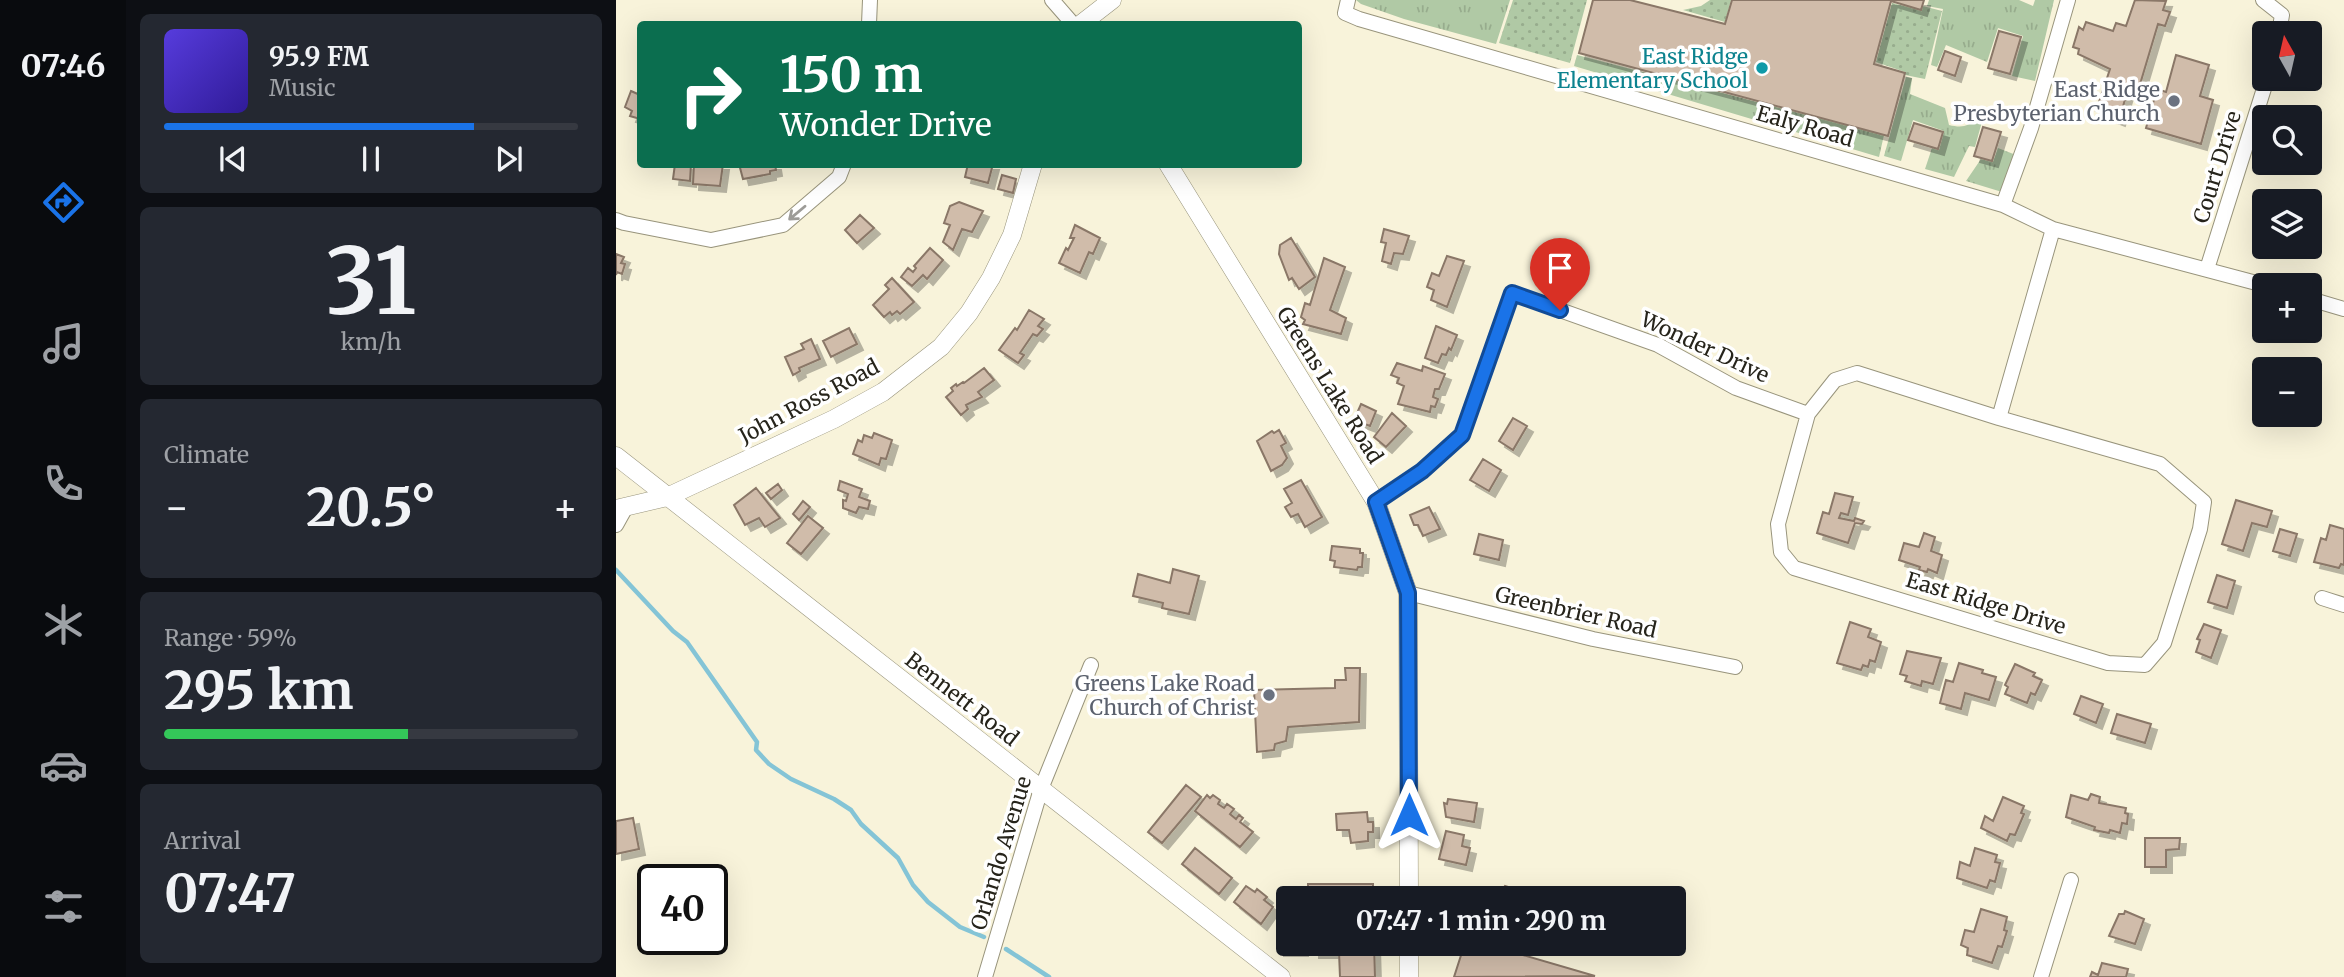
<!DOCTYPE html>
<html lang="en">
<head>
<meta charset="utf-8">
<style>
  :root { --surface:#171b24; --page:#242831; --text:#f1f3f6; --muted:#9ea1a6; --line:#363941; --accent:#1a73e8 }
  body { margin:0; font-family:Merriweather,serif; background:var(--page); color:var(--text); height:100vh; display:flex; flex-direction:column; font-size:26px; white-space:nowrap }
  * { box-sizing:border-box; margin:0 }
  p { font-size:23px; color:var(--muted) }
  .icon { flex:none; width:38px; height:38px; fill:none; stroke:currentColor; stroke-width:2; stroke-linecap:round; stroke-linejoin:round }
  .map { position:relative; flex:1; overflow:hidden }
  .side { display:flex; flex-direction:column; gap:14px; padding:14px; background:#0d0f14; width:490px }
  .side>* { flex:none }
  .top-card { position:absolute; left:21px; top:21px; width:665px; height:147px; border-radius:7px; box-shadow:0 7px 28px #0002; background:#0b6e4f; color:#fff; overflow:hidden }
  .needle { width:46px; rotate:352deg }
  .fabs { position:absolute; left:1636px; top:21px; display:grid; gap:14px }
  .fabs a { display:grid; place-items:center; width:70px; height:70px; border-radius:7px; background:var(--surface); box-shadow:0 7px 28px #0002; font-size:35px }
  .speed { position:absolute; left:21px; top:864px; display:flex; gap:14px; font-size:35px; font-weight:700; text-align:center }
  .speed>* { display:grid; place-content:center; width:91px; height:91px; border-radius:50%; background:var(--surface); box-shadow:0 7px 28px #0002; line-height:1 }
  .speed .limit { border:4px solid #111; border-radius:10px; background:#fff; color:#111 }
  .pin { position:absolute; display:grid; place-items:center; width:60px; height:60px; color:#fff; margin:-72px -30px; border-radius:50% 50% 50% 0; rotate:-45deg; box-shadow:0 0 7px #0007 }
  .pin .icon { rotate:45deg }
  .me { position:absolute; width:77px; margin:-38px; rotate:0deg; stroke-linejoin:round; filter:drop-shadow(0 0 5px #0008) }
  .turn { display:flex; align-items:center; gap:24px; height:147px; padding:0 28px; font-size:32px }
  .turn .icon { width:91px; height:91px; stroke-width:2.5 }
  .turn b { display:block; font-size:49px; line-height:60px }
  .big { font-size:52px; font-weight:700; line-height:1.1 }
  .side .tile { flex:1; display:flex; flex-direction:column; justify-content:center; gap:10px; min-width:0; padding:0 24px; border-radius:10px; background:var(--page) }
  .side .dial { align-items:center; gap:0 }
  .dial b { font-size:91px; line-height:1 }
  .song { display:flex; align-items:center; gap:21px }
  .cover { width:84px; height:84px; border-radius:10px; background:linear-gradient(135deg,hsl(250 70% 55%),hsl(250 70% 35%)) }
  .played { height:7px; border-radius:4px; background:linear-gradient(90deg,var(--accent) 75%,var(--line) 75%) }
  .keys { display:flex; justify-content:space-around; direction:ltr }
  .heat { display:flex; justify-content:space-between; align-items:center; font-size:38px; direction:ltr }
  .charge { height:10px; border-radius:5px; background:linear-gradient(90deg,#34c759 59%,var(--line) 0) }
  .trip { position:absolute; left:660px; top:886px; width:410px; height:70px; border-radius:7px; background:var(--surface); box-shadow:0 7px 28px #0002; font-weight:700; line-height:70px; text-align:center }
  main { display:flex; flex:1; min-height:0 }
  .tabs { display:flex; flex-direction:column; width:126px; justify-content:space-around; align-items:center; background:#090b0e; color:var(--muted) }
  .tabs .icon { width:49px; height:49px }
  .tabs .active { color:var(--accent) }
  .tabs b { font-size:32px; color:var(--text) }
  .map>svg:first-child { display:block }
</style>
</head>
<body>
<main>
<nav class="tabs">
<b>07:46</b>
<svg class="icon active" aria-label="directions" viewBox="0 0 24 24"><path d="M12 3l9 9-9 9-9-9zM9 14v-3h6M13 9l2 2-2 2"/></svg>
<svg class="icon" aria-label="music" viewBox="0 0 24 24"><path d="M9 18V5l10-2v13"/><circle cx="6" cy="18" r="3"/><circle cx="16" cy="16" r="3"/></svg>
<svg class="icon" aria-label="phone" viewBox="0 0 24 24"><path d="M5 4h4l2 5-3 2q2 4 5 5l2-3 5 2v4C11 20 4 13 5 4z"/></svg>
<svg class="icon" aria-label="climate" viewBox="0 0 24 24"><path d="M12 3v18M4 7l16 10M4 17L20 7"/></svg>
<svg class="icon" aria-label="car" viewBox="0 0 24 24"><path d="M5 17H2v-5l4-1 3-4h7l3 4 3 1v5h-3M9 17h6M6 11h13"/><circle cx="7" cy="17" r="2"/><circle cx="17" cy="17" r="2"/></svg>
<svg class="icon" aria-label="filters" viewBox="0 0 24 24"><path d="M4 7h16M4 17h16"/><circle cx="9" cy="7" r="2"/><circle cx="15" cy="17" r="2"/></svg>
</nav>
<section class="side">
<div class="tile">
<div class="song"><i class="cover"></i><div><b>95.9 FM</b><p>Music</p></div></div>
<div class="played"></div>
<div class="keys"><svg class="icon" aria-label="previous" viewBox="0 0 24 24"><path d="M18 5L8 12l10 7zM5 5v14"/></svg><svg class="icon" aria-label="pause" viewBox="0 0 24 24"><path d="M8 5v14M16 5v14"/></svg><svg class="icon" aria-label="next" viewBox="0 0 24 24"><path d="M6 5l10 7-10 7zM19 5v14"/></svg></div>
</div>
<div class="tile dial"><b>31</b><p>km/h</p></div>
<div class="tile"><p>Climate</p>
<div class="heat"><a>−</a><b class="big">20.5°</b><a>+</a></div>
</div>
<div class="tile"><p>Range · 59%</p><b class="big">295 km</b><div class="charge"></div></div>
<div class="tile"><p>Arrival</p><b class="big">07:47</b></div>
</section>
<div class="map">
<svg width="1728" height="977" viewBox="0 0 1728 977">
  <defs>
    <pattern id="grass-tufts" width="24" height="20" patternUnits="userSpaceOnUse" patternTransform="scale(1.75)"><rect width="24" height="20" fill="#b0c9a5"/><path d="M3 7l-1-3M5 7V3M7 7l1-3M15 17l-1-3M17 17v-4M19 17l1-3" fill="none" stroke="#97ac8d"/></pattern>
    <pattern id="park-dots" width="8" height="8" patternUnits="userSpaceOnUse" patternTransform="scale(1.75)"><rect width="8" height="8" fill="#b0c9a5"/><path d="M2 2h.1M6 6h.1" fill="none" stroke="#97ac8d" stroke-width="1.8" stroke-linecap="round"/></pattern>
    <filter id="shadow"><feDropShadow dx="6" dy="6" stdDeviation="0" flood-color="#0004"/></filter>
  </defs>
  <rect width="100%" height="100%" fill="#f8f3da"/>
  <path fill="url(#grass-tufts)" d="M 740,0 L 894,0 L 880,44 L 788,19 L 745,4 Z
    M 1313,0 L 1403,0 L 1417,6 L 1419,0 L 1438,0 L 1419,81 L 1396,76 L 1407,36 L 1382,28 L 1371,62 L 1330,45 L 1321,67 L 1315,65 L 1327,9 L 1311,6 Z
    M 961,55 L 1268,135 L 1263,157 L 958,66 Z
    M 1290,77 L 1296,78 L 1294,94 L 1329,108 L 1333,125 C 1346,128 1352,127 1362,117 L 1367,118 L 1359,147 L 1353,146 L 1338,177 L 1309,169 L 1316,148 L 1323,150 L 1328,131 L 1297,120 L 1285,161 L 1268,156 Z
    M 1382,148 L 1400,155 L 1386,192 L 1350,181 L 1365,159 L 1377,162 Z"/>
  <path fill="url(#park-dots)" d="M 897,0 L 971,0 L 954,63 L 883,43 Z
    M 1094,0 L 1115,0 L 1109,22 L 1067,10 L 1085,6 Z
    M 1276,3 L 1305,10 L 1307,6 L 1326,11 L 1309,79 L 1289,75 L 1289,72 L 1260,62 Z"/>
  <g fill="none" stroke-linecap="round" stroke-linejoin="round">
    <path stroke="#84c4d6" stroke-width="4.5" d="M 0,570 L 57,631 L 71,642 L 141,742 L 140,750 L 153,764 L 175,779 L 218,799 L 235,810 L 245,824 L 282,858 L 297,885 L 312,902 L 344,927 L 368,937
      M 390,949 L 433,977"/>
  </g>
  <path fill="#d0bcaa" stroke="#8a7767" stroke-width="2" filter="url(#shadow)" d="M 977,0 L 1014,0 L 1109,24 L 1116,0 L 1308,0 L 1305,10 L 1275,1 L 1258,64 L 1289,73 L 1272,136 L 963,53 Z
    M 1519,0 L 1550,1 L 1547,10 L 1554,12 L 1549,26 L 1542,24 L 1522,91 L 1513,86 L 1503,120 L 1480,111 L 1494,69 L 1462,54 L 1463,49 L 1457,47 L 1463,27 L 1467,30 L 1470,22 L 1497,31 L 1500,23 L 1510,26 Z
    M 1383,31 L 1405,37 L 1394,74 L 1372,68 Z
    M 1329,51 L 1345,57 L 1339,76 L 1322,70 Z
    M 1560,55 L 1593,65 L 1584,96 L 1597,100 L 1585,144 L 1530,128 L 1541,89 L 1550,92 Z
    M 15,91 L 24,95 L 24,119 L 14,116 L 16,111 L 9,107 Z
    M 1298,123 L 1327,132 L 1322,149 L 1292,140 Z
    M 1367,127 L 1385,132 L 1376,161 L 1358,156 Z
    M 59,164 L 75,164 L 74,181 L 57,179 Z
    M 78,164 L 107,164 L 104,186 L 77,184 Z
    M 123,164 L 159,164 L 160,170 L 154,171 L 154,174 L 127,179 Z
    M 352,164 L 377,164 L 372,183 L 349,177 Z
    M 386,175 L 400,179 L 397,193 L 382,189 Z
    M 343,202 L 367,211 L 356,232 L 346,229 L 337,250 L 327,242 L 334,225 L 328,223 L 334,206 Z
    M 244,215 L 258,228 L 241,243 L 229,230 Z
    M 459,225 L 484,238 L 477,254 L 473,252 L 464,273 L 443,263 L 450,248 L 452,250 L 458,238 L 454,238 Z
    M 768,229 L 793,236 L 787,254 L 778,253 L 775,264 L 766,261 L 770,243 L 765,242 Z
    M 675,238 L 699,277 L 683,289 L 676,278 L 673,280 L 663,254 L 664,245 Z
    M 314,248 L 327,260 L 311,279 L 307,275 L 296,286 L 285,277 L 292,268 L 297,272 L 300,268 L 298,266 Z
    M 0,254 L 8,257 L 5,263 L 9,264 L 6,274 L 1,272 L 0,275 Z
    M 831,256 L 848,261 L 831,307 L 815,300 L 818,290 L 811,287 L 816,273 L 823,276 Z
    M 708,258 L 729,267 L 714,310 L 730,318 L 725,334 L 687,324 L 689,320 L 685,317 L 689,303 L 694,305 Z
    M 276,278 L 298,302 L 284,314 L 281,311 L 276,315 L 274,312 L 268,317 L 257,305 L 273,289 L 269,285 Z
    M 413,310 L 428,319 L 422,326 L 427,329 L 421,336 L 417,334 L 404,353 L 408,355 L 402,363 L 383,350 L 399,328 L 401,330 Z
    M 820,326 L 841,335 L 835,350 L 833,348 L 830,355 L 826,354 L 822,363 L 809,358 Z
    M 233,328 L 241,344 L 215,357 L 207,341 Z
    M 195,339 L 204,359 L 183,368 L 184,371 L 177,375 L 169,357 L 188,349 L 185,344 Z
    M 781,363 L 806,371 L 807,366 L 829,374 L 823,389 L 819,389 L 817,397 L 822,399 L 819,407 L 815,406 L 814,412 L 782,404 L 788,386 L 781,383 L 783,378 L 775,375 Z
    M 368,368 L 378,380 L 362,392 L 366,397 L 350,405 L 352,409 L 345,415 L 330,397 L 337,391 L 335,388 L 340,384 L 341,386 L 347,382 L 348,383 Z
    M 745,404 L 760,411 L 754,426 L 738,420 Z
    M 776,413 L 790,426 L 770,447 L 758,437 Z
    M 897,418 L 911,426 L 897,450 L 883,441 Z
    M 663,430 L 670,443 L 665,446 L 671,458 L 666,465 L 655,471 L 641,441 L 656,431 L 658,433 Z
    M 258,433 L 276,440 L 270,459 L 265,458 L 263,465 L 237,454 L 242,440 L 246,442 L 248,435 L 256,438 Z
    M 867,459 L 885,470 L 873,491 L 854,480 Z
    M 685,480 L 706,517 L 689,527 L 682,514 L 675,517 L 669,507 L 676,503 L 668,489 Z
    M 224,481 L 246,489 L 243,497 L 254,501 L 252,509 L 243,507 L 240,513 L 227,508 L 227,500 L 230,501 L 232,494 L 222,490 Z
    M 162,484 L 166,490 L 155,499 L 150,493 Z
    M 140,488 L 164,518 L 149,527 L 143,518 L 129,525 L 118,505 Z
    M 1219,493 L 1237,497 L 1232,515 L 1225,513 L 1223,518 L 1238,521 L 1239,518 L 1248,521 L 1246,524 L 1239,523 L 1232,543 L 1201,533 L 1207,512 L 1213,514 Z
    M 1620,500 L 1656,511 L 1651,527 L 1636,523 L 1627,551 L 1606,544 Z
    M 187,501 L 194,507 L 183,520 L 177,514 Z
    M 813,507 L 824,529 L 807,536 L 802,525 L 798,525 L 794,515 Z
    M 192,516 L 207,528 L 185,554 L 171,543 Z
    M 1714,525 L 1728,529 L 1728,565 L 1725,564 L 1723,568 L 1698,562 L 1705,538 L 1710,540 Z
    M 1664,529 L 1681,534 L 1674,556 L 1657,551 Z
    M 1308,533 L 1319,537 L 1315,551 L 1326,555 L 1321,573 L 1312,569 L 1311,572 L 1303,570 L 1304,567 L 1283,560 L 1288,543 L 1303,547 Z
    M 863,534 L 887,540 L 883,560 L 858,554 Z
    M 716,546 L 744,549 L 744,553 L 747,553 L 746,567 L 742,567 L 741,570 L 718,567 L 719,561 L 714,560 Z
    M 557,569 L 583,576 L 573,614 L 546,608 L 547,603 L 517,596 L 522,574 L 554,583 Z
    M 1601,575 L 1619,581 L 1611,608 L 1592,602 Z
    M 1234,622 L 1255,629 L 1252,637 L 1265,642 L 1259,662 L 1254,660 L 1252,667 L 1247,665 L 1245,670 L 1221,663 Z
    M 1588,624 L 1605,630 L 1595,658 L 1580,652 L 1584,640 L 1581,639 Z
    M 1291,651 L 1325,658 L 1317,684 L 1306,681 L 1305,686 L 1289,681 L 1291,676 L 1284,674 Z
    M 1343,663 L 1367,670 L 1366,673 L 1380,677 L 1373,700 L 1349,693 L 1345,709 L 1324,703 L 1330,680 L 1337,682 Z
    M 1399,664 L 1419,673 L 1417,676 L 1426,680 L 1419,695 L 1415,693 L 1411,703 L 1389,694 L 1392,687 L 1389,685 Z
    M 729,668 L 744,668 L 743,722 L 672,727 L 670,741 L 659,744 L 658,750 L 641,752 L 638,690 L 719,688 L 719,680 L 730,680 Z
    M 1465,696 L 1487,704 L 1480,723 L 1458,714 Z
    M 1501,714 L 1535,724 L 1529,743 L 1495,733 Z
    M 570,785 L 585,797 L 546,843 L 532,832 Z
    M 1475,794 L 1484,797 L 1483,803 L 1510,808 L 1509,813 L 1512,814 L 1511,824 L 1506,823 L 1504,833 L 1494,830 L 1493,833 L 1478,830 L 1479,827 L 1450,817 L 1455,795 L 1472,800 Z
    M 591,795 L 594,798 L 597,795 L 604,800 L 602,804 L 608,808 L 611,804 L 618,809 L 614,814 L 620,819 L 623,815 L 627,818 L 624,822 L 637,832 L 624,847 L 579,811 Z
    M 1387,797 L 1408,806 L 1405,813 L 1408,814 L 1399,835 L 1394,834 L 1391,841 L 1365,828 L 1369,816 L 1377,821 Z
    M 832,799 L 861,803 L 858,822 L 830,817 L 828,803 L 831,804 Z
    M 751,812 L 752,822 L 757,822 L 757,832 L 752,832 L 752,841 L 735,843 L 733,830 L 721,830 L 720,814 Z
    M 17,818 L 23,849 L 0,854 L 0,821 Z
    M 830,831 L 848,835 L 846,846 L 854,848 L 850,865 L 823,859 Z
    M 1529,838 L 1564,838 L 1563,849 L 1550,850 L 1550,867 L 1529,867 Z
    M 579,848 L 616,878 L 603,894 L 566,864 Z
    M 1359,848 L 1381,855 L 1379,862 L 1384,863 L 1379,882 L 1374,880 L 1371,888 L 1341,878 L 1344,862 L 1354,866 Z
    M 692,884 L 757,884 L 757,898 L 692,898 Z
    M 630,886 L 639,892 L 641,889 L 651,897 L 648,900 L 657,907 L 645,924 L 618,902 Z
    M 889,886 L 918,895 L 917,898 L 880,898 L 882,888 L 887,889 Z
    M 1365,909 L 1391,917 L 1388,930 L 1391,931 L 1386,947 L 1382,946 L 1376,963 L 1351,955 L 1352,948 L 1345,945 L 1349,930 L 1358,932 Z
    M 1509,911 L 1528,919 L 1519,944 L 1493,936 L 1503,914 L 1508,914 Z
    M 662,932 L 672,933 L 672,943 L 758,943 L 759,977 L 724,977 L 723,952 L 697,952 L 697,944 L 686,944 L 686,950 L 662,950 Z
    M 849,943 L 866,943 L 979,976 L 838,977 Z
    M 1486,963 L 1512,969 L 1510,977 L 1474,977 L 1476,972 L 1482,975 Z"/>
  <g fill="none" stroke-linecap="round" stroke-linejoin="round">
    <g stroke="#98947c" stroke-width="16">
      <path id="minor" d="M 436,0 L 457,24
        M 732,0 L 729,13 L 743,19 L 1387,205 L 1437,229 L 1648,285
        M 1647,0 L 1666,15 L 1663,33
        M 253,24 L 254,0
        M 1387,205 L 1415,128 L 1452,0
        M 0,220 L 8,223 L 95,240 L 167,225 L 223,177 L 228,164
        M 1591,269 L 1651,79
        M 1694,299 L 1728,309
        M 1241,373 L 1383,418 L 1544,464 L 1588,502 L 1584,529 L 1548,643 L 1529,665 L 1492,663 L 1178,568 L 1165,552 L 1162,524 L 1192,414 L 1219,380 Z
        M 1383,418 L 1437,229
        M 760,502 L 806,471 L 846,435 L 896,293 L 1042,345 L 1120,388 L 1192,414
        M 0,525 L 10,507
        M 792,593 L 977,639 L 1119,667
        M 1706,598 L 1728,605
        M 369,977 L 425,789 L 475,665
        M 1425,977 L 1455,880"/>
    </g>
    <g stroke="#98947c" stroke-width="19">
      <path id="tertiary" d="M 465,24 L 496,0
        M 552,164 L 760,502 L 792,593 L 793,898
        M 0,456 L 665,977
        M 0,509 L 51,497 L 218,419 L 267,392 L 325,347 L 353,313 L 375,278 L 396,235 L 417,164
        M 793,943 L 793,977"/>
    </g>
    <use href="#minor" stroke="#fff" stroke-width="14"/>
    <use href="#tertiary" stroke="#fff" stroke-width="18"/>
  </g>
  <defs><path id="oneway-shaft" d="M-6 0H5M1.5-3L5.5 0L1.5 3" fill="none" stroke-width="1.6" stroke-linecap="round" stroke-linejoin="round" transform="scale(1.75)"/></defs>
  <use stroke="#9d9c98" href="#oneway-shaft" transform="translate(181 213) rotate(140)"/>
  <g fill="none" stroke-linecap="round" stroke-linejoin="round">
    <g stroke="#114b97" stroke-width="18">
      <path id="route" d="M 793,815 L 792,593 L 760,502 L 806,471 L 846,435 L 896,293 L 944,310"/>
    </g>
    <use href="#route" stroke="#1a73e8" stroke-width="12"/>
  </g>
  <circle fill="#0f9aa8" stroke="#fff" stroke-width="2.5" cx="1146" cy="68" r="7"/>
  <g fill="#6b7280" stroke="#fff" stroke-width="2.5">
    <circle cx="1558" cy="101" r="7"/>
    <circle cx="653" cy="695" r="7"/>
  </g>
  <g text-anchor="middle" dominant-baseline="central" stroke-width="7" stroke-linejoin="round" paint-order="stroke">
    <g font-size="21" fill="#0d838f" stroke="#fff" text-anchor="end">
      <text x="1132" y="56">East Ridge<tspan x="1132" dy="24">Elementary School</tspan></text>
    </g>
    <g font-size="21" fill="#5b616d" stroke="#fff" text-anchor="end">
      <text x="1544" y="89">East Ridge<tspan x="1544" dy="24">Presbyterian Church</tspan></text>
      <text x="639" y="683">Greens Lake Road<tspan x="639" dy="24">Church of Christ</tspan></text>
    </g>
    <g font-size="21" fill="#26241b" stroke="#fff">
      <text transform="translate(1189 126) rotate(16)">Ealy Road</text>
      <text transform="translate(1601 167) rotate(-73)">Court Drive</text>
      <text transform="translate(1089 347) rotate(25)">Wonder Drive</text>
      <text transform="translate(714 385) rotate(58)">Greens Lake Road</text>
      <text transform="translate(193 401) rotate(-28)">John Ross Road</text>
      <text transform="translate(1370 603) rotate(17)">East Ridge Drive</text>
      <text transform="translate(960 612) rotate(13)">Greenbrier Road</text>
      <text transform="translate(346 699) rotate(38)">Bennett Road</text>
      <text transform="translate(385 853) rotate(-73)">Orlando Avenue</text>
    </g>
  </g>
</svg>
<div class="fabs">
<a><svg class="needle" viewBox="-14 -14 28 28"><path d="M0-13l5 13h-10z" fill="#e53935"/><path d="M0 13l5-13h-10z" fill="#9ea1a6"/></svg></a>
<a><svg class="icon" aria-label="search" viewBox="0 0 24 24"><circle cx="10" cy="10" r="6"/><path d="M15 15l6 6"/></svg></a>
<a><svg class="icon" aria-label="layers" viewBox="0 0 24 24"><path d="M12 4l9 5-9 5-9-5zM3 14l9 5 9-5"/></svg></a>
<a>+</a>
<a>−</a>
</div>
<div class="speed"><div class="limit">40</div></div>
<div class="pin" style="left:944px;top:310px;background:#d93025"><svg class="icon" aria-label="arrive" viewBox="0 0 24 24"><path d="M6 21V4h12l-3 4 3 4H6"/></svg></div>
<svg class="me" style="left:793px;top:815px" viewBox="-20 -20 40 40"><path d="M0-17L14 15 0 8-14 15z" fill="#1a73e8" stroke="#fff" stroke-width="4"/></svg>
<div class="trip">07:47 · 1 min · 290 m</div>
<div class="top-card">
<div class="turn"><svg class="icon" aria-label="right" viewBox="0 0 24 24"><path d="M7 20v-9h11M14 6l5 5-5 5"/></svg><div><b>150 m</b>Wonder Drive</div></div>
</div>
</div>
</main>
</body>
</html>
